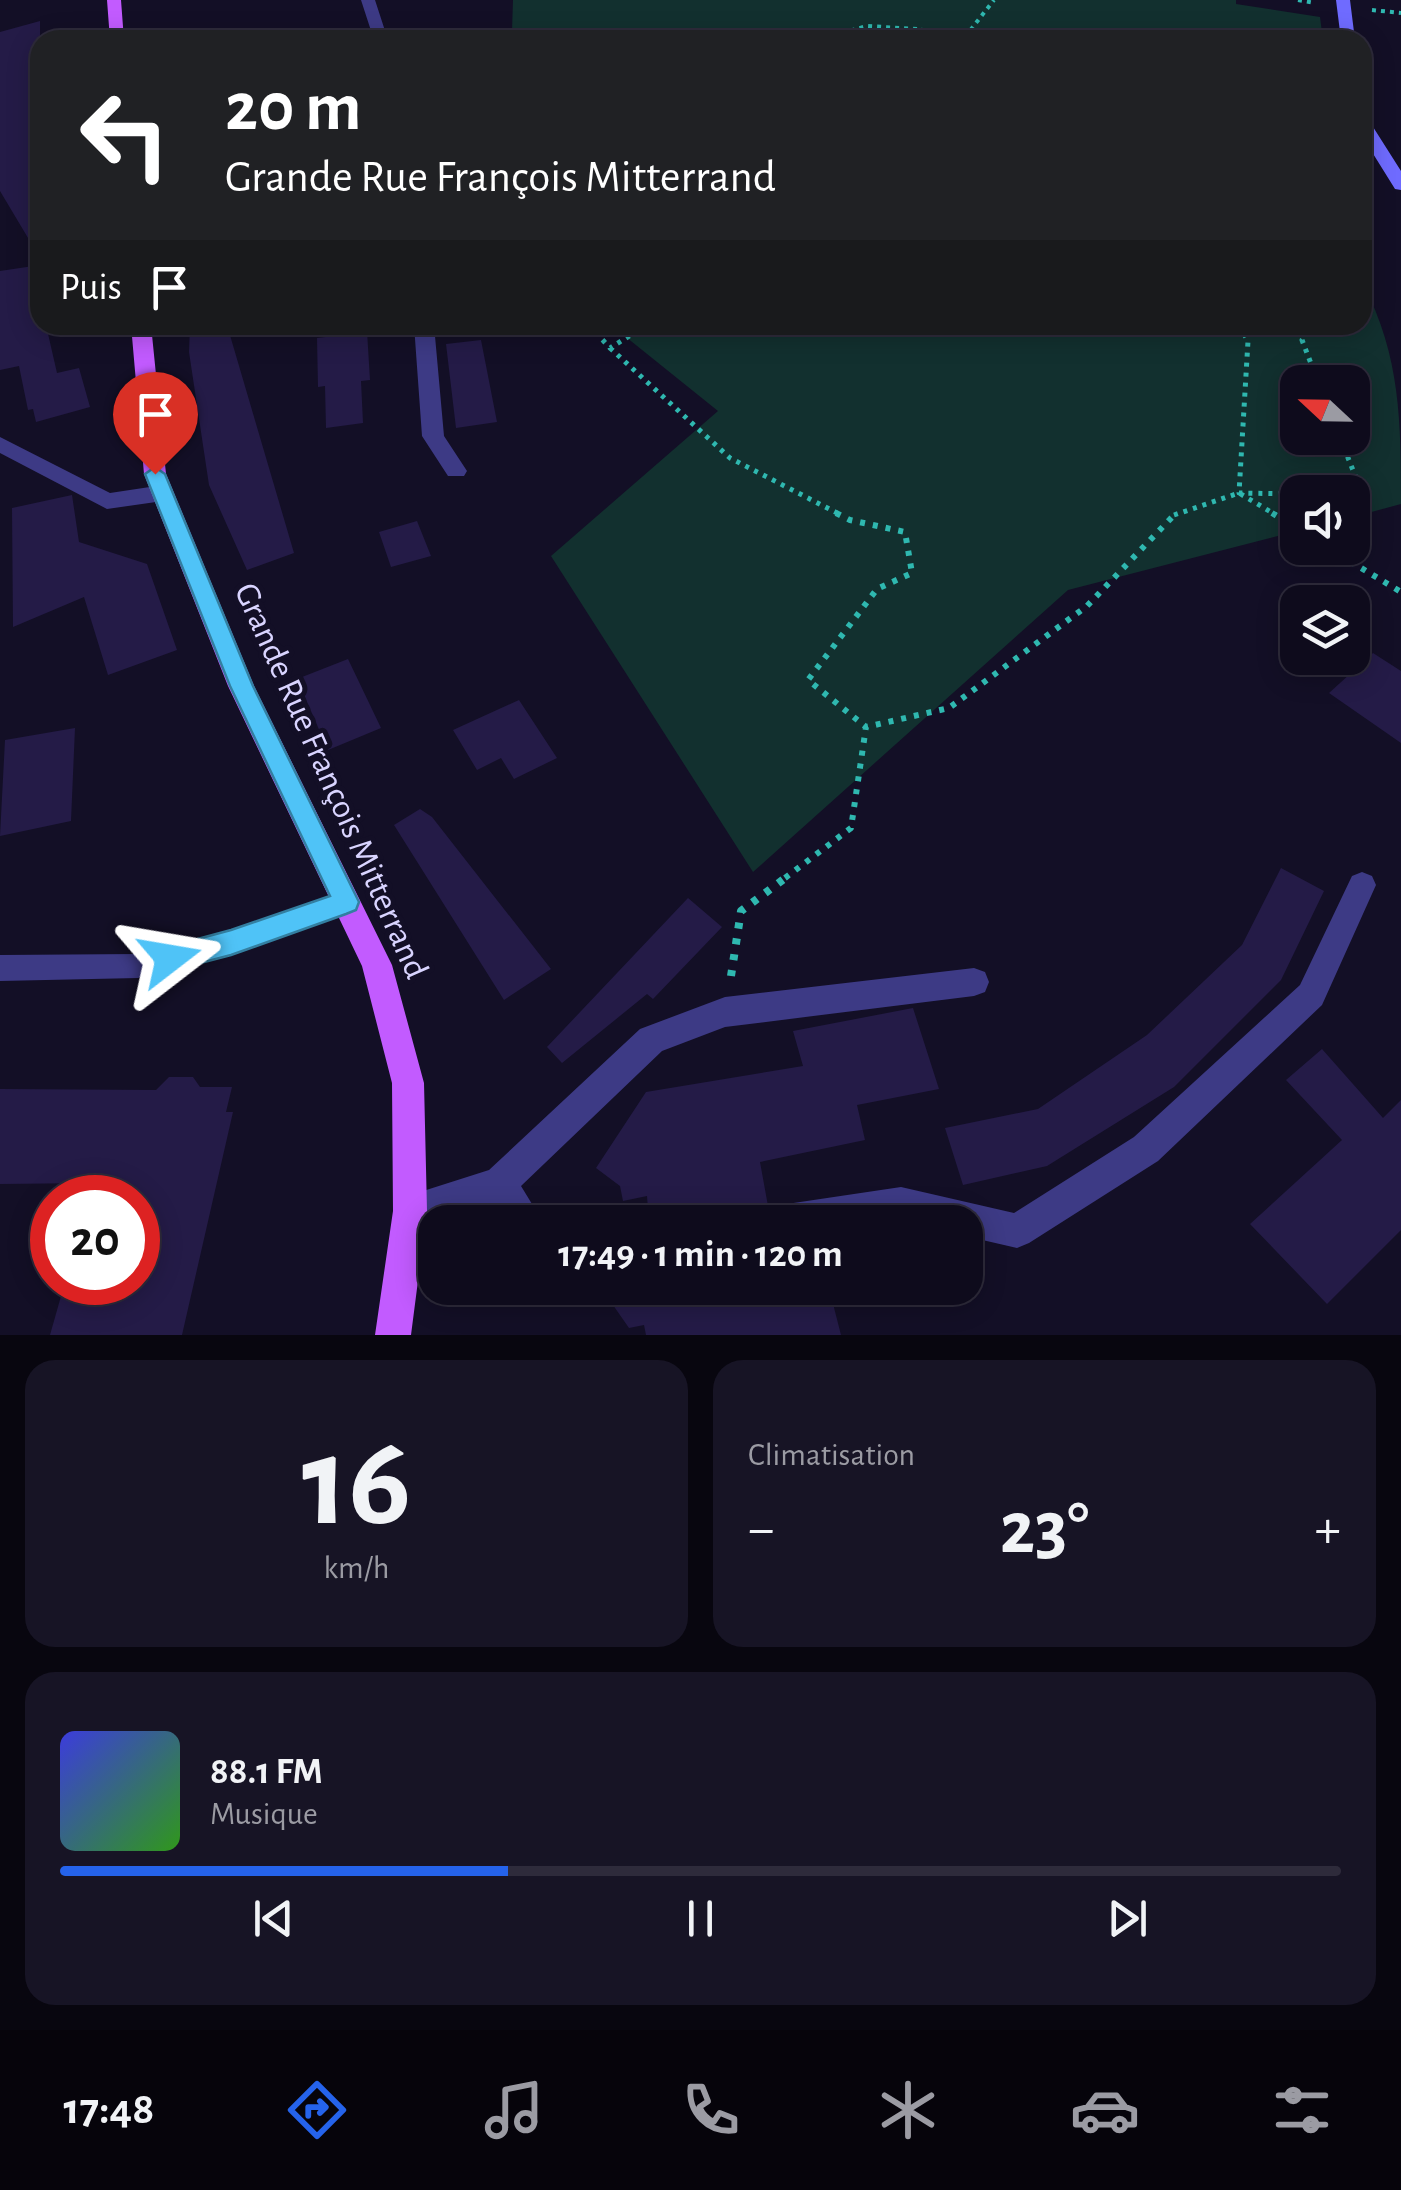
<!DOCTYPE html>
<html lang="fr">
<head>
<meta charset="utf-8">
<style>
  :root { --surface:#0e0b1c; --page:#171425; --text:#f1f3f6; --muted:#9b9ba3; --line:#2e2b3b; --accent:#2563eb }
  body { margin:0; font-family:"Alegreya Sans",sans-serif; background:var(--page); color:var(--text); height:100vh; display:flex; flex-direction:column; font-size:38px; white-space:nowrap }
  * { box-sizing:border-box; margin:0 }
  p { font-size:32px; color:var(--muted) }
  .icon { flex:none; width:55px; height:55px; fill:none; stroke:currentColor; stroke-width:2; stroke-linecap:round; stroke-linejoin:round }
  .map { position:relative; height:1335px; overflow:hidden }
  .drawer { display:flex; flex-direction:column; gap:25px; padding:25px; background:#08060f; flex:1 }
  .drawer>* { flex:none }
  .banner { position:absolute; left:30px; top:30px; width:1342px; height:305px; border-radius:30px; box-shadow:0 5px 25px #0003,0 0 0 2px var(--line); background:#202124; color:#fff; overflow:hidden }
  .needle { width:65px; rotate:292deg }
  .fabs { position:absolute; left:1280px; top:365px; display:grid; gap:20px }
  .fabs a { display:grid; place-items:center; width:90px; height:90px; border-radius:20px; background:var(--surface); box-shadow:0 5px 25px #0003,0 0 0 2px var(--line); font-size:50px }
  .speed { position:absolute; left:30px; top:1175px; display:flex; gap:20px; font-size:50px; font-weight:700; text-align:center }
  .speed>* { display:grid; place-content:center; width:130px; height:130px; border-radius:50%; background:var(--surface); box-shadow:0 5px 25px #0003,0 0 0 2px var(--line); line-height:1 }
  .speed .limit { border:15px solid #d22; background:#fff; color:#111 }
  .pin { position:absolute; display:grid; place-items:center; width:85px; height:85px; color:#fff; margin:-102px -42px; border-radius:50% 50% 50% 0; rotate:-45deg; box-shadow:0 0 10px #0007 }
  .pin .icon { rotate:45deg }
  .me { position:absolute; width:110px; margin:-55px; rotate:76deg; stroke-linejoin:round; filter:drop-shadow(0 0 8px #0008) }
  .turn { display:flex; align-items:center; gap:35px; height:210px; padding:0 30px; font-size:45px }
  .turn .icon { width:130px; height:130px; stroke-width:2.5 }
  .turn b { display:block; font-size:70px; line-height:85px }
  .then { display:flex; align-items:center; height:95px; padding:0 30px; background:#0003; gap:20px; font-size:38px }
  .big { font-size:75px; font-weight:700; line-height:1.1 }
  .drawer .widget { flex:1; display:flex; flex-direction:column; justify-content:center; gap:15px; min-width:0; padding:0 35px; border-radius:30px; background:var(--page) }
  .drawer .dial { align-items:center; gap:0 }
  .dial b { font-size:130px; line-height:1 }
  .song { display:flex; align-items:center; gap:30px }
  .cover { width:120px; height:120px; border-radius:15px; background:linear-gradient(135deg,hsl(240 70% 55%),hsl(110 70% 35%)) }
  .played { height:10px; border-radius:5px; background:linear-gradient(90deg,var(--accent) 35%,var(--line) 35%) }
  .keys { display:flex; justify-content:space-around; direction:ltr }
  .heat { display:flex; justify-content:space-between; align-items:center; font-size:55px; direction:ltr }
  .drawer .tiles { flex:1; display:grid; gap:25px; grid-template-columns:1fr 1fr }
  .widget:last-child { grid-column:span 2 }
  .trip { position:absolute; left:418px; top:1205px; width:565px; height:100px; border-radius:30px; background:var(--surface); box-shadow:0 5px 25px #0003,0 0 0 2px var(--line); font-weight:700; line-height:100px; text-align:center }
  .dock { display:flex; height:160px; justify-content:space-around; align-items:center; background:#06040b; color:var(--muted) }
  .dock .icon { width:70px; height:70px }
  .dock .active { color:var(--accent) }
  .dock b { font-size:45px; color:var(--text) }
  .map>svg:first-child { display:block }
</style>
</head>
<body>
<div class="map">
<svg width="1401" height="1335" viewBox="0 0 1401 1335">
  <rect width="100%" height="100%" fill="#130f26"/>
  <path fill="#12302f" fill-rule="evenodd" d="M 513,0 L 1236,0 L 1236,4 L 1320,17 L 1323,40 L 535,40 L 512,31 Z
    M 1363,284 C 1401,357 1401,423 1401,504 L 1353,517 L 1352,492 L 1298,492 L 1297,531 L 1068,590 L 753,872 L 551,556 L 718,411 L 611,325 L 1362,325 ZM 1352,382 L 1352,438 L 1298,438 L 1298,382 Z"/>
  <path fill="#241b47" d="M 40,21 L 40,258 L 0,191 L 0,32 Z
    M 40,265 L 40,325 L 46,325 L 57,373 L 79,368 L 90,407 L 36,422 L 33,409 L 28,410 L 19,366 L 0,370 L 0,271 Z
    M 190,325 L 227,325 L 294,553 L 247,570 L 209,485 L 189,352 Z
    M 326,325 L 358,325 L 359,332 L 367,331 L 370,380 L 361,381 L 363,423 L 326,428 L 325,386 L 318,387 L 317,338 L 326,337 Z
    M 481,340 L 497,422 L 456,428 L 446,344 Z
    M 72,495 L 79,542 L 147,564 L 177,650 L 108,675 L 84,597 L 13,627 L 12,508 Z
    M 417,521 L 431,556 L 391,567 L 379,532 Z
    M 1373,653 L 1401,671 L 1401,743 L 1329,693 Z
    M 348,659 L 381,728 L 328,750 L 297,679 Z
    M 519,700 L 557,758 L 514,779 L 501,758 L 477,770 L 453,730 Z
    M 75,728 L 71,821 L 0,836 L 5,740 Z
    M 420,809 L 432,817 L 551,969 L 504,1000 L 394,825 Z
    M 1281,868 L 1324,891 L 1281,980 L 1174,1087 L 1047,1166 L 963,1185 L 945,1128 L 1038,1109 L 1147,1035 L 1242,945 Z
    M 688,898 L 722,927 L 653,999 L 647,994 L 562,1063 L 547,1047 Z
    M 913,1008 L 939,1089 L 857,1105 L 865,1140 L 760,1162 L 768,1206 L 759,1222 L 649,1222 L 647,1196 L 623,1201 L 620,1186 L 596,1168 L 646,1092 L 803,1066 L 793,1031 Z
    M 1322,1049 L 1383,1118 L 1401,1100 L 1401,1230 L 1327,1304 L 1250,1224 L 1342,1140 L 1286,1080 Z
    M 169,1077 L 193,1077 L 200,1087 L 232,1087 L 226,1112 L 233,1112 L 182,1335 L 50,1335 L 65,1282 L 138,1282 L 138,1198 L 89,1198 L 93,1183 L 0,1184 L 0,1089 L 156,1090 Z
    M 641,1288 L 829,1288 L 841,1335 L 646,1335 L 644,1325 L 629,1328 L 606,1295 Z"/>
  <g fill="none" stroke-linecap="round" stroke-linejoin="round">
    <path stroke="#2fb8b0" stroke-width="4" stroke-dasharray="4 5" stroke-linecap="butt" d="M 1298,0 L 1315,3
      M 1372,10 L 1401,13
      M 965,37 L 994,0
      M 816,40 L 867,26 L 917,29
      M 897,40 L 917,29 L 975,40"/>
    <path stroke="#2fb8b0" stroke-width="5" stroke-dasharray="4 6" stroke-linecap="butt" d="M 589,325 L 610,348 L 647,325
      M 1239,325 L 1248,341 L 1239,493 L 1298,494
      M 1316,325 L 1302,340 L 1318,382
      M 610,348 L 730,458 L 841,515
      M 1340,438 L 1363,495 L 1352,495
      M 1174,515 L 1239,493 L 1276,515"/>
    <path stroke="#2fb8b0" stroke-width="6" stroke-dasharray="5 8" stroke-linecap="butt" d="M 836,513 L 850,520 L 905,532 L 912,573 L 877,589 L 808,680 L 866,727
      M 1272,513 L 1298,529
      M 1328,548 L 1401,592
      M 785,878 L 851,828 L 866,727 L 949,708 L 1087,606 L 1176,513"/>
    <path stroke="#2fb8b0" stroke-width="8" stroke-dasharray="6 10" stroke-linecap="butt" d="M 731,976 L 741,911 L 788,876"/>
    <path fill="#3d3a85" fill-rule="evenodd" d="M 346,890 L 355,894 L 359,902 L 355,910 L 231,955 L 138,978 L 0,981 L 0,955 L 138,954 L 231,931 Z"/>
    <path fill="#3d3a85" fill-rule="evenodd" d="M 361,0 L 375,0 L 388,40 L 374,40 Z
      M 414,325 L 434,325 L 444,436 L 467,471 L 464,476 L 448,476 L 422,436 Z
      M 0,437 L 110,493 L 163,485 L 174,493 L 163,501 L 107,509 L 0,453 Z
      M 1362,872 L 1372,876 L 1376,885 L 1322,1005 L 1158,1161 L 1029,1243 L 1017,1248 L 965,1236 L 965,1222 L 763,1222 L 768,1210 L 780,1205 L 901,1187 L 1014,1213 L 1134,1137 L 1300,985 L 1352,876 Z
      M 974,968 L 985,972 L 989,982 L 985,992 L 974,996 L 725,1027 L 662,1051 L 521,1186 L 543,1222 L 506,1222 L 492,1203 L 410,1228 L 398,1223 L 393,1211 L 398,1199 L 489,1170 L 640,1029 L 725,997 Z"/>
    <path fill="#6f6bff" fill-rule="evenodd" d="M 1336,0 L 1350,0 L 1355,40 L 1341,40 Z
      M 1362,117 L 1368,119 L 1401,171 L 1401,190 L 1395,189 L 1362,136 Z"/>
    <path fill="#c25bff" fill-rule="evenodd" d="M 107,0 L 121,0 L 124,40 L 110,40 Z
      M 131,325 L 151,325 L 166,474 L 254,686 L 392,965 L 424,1083 L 427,1211 L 411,1335 L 375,1335 L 393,1211 L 392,1083 L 362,966 L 228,686 L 144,474 Z"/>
  </g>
  <path fill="#4fc3f7" stroke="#337fa1" stroke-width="2.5" d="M 155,467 L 165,474 L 253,686 L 359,902 L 356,910 L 346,914 L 231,955 L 170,971 L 160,967 L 156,958 L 160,949 L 231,930 L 330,896 L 230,686 L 145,474 Z"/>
  <g text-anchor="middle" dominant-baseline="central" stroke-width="10" stroke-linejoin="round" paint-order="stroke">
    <g font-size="35" fill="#d9d4ff" stroke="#130f26">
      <text transform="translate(331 781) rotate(66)">Grande Rue François Mitterrand</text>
    </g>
  </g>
</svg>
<div class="fabs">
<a><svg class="needle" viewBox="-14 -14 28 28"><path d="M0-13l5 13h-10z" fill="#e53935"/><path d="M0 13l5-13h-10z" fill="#9b9ba3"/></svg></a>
<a><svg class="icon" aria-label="sound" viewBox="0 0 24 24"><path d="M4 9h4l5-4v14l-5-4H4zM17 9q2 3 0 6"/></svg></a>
<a><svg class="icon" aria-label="layers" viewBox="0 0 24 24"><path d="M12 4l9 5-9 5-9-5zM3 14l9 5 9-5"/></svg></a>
</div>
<div class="speed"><div class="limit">20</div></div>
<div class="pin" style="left:155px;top:474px;background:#d93025"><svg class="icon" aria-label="arrive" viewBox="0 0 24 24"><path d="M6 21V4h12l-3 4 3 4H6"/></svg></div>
<svg class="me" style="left:170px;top:958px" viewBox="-20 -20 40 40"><path d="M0-17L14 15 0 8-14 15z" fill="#4fc3f7" stroke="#fff" stroke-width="4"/></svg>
<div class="trip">17:49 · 1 min · 120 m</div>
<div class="banner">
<div class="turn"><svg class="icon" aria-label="left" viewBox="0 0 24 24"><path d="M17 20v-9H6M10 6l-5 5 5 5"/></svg><div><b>20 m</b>Grande Rue François Mitterrand</div></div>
<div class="then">Puis<svg class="icon" aria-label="arrive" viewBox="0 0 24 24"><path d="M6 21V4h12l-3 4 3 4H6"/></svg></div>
</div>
</div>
<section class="drawer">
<div class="tiles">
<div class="widget dial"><b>16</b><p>km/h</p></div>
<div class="widget"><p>Climatisation</p>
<div class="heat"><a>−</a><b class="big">23°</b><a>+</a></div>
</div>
<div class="widget">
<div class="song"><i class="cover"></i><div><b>88.1 FM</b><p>Musique</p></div></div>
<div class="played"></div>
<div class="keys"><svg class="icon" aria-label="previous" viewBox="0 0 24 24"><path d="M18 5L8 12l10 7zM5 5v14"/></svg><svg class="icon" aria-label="pause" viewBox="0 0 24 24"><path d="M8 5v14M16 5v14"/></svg><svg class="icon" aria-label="next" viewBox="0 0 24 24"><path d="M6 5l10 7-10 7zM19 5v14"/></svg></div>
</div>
</div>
</section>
<nav class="dock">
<b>17:48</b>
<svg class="icon active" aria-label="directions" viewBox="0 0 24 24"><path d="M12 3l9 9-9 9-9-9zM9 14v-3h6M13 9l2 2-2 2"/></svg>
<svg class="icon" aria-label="music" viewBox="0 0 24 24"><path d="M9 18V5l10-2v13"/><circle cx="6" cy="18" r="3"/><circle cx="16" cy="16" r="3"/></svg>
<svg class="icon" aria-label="phone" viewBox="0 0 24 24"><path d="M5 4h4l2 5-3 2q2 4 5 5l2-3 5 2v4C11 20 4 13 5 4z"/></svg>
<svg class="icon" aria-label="climate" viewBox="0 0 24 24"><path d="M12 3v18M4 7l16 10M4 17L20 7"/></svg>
<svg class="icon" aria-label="car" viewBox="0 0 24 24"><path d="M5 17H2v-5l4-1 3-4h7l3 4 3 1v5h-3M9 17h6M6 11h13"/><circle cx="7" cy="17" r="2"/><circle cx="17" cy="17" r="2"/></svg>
<svg class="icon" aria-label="filters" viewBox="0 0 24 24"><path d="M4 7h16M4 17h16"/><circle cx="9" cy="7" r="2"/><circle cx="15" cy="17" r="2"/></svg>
</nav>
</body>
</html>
